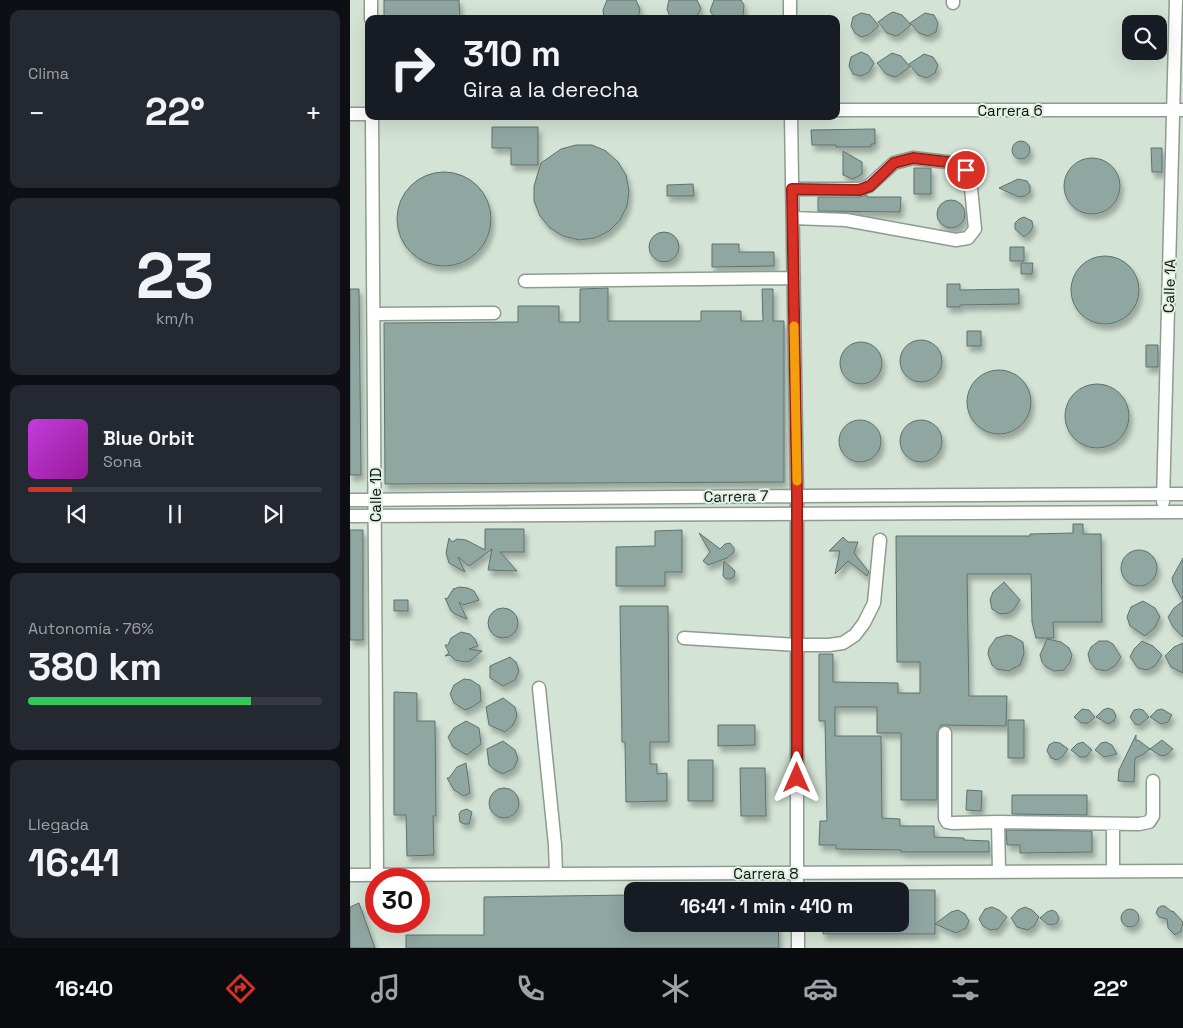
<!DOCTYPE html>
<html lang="es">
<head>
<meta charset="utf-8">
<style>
  :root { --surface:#171b24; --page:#242831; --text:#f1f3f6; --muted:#9ea1a6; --line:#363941; --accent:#d93025 }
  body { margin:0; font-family:"Space Grotesk",sans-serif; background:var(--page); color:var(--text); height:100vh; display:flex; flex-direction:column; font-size:19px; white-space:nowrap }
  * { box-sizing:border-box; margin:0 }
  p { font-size:16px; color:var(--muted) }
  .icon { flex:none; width:28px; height:28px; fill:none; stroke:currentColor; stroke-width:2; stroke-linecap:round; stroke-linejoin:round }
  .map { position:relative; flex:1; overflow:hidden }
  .drawer { display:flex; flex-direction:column; gap:10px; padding:10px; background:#0d0f14; width:350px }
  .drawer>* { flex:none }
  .guide { position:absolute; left:15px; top:15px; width:475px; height:105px; border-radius:10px; box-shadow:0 5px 20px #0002; background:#171b24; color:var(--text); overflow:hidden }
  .fabs { position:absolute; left:772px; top:15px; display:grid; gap:10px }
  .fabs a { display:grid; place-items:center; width:45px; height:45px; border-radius:10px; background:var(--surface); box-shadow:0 5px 20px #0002; font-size:25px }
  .speed { position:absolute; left:15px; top:868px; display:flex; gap:10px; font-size:25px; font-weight:700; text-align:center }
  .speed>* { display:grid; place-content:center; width:65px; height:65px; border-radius:50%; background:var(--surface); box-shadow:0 5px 20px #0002; line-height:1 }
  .speed .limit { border:8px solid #d22; background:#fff; color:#111 }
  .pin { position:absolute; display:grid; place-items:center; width:42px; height:42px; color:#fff; margin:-21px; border:2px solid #fff; border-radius:50%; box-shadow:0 1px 5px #0007 }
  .me { position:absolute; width:55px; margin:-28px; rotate:0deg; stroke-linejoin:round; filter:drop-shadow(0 0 4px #0008) }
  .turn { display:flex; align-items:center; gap:18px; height:105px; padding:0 15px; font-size:22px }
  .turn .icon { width:65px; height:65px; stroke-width:2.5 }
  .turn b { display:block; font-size:35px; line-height:42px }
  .big { font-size:38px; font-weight:700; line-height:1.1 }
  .drawer .widget { flex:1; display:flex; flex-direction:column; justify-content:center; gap:8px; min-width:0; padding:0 18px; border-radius:10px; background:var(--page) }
  .drawer .dial { align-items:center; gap:0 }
  .dial b { font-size:65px; line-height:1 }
  .song { display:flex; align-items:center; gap:15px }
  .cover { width:60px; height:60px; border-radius:8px; background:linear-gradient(135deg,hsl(290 70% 55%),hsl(300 70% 35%)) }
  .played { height:5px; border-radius:2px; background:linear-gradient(90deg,var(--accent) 15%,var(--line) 15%) }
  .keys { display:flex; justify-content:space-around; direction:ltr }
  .heat { display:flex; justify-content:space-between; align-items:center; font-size:28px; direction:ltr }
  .charge { height:8px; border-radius:4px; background:linear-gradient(90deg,#34c759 76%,var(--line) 0) }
  .trip { position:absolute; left:274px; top:882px; width:285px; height:50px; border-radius:10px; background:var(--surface); box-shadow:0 5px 20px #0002; font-weight:700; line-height:50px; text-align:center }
  .dock { display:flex; height:80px; justify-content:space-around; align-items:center; background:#090b0e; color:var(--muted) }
  .dock .icon { width:35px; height:35px }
  .dock .on { color:var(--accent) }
  .dock b { font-size:22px; color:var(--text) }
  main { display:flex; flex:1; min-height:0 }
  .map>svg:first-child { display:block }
</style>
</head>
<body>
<main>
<section class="drawer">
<div class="widget"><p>Clima</p>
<div class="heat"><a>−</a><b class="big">22°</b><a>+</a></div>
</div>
<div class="widget dial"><b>23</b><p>km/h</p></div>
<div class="widget">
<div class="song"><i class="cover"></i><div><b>Blue Orbit</b><p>Sona</p></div></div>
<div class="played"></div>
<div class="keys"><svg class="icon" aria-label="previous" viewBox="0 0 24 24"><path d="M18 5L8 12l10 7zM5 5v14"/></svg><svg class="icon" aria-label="pause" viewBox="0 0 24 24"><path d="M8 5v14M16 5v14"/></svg><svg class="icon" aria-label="next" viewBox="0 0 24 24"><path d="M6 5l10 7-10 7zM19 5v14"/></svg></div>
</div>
<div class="widget"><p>Autonomía · 76%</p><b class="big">380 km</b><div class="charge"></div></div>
<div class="widget"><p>Llegada</p><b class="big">16:41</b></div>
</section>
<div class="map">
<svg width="833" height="948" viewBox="0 0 833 948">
  <defs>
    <filter id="shadow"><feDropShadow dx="3" dy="5.5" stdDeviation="2.5" flood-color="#0004"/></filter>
  </defs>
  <rect width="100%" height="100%" fill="#d3e3d5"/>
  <path fill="#90a6a1" stroke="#5e726e" filter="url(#shadow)" d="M 34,0 L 109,0 L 110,19 L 34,19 Z
    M 257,0 L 286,0 L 290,9 L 288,19 L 254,19 L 253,10 Z
    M 319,0 L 347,0 L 351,9 L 345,19 L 321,19 L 317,9 Z
    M 364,0 L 391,0 L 394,5 L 393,16 L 391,19 L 365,19 L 360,11 Z
    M 543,12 L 552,15 L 561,25 L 550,34 L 546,36 L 537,33 L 528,22 L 539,14 Z
    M 511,13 L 520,15 L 529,26 L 518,35 L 511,37 L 505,33 L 501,26 L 503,17 Z
    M 575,13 L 584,15 L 588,23 L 586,32 L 578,36 L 569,33 L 560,23 Z
    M 511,52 L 518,55 L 524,63 L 519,72 L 511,76 L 503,74 L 499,66 L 501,57 Z
    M 542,53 L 551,56 L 560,67 L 549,75 L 545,77 L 536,74 L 527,63 Z
    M 574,54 L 583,57 L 588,65 L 585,73 L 577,78 L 568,75 L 559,64 Z
    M 142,127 L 188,127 L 188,165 L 161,165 L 161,148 L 142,148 Z
    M 525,129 L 525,144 L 521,144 L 521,147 L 486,147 L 486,145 L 462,145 L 461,130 Z
    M662 150a9 9 0 1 1 18 0a9 9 0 1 1-18 0Z
    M 226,145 L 242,145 L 256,151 L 268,162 L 276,175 L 279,191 L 277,206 L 270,220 L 259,231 L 245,238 L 229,240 L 213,236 L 200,228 L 190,216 L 184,201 L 184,186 L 191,163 L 211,149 Z
    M 801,148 L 812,148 L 812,172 L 802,172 Z
    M 493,151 L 512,162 L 512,174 L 503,179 L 493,175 Z
    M714 186a28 28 0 1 1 56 0a28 28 0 1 1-56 0Z
    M 564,168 L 581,168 L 581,194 L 564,194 Z
    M47 219a47 47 0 1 1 94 0a47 47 0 1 1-94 0Z
    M 668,179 L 677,181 L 680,186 L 680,192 L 675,196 L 669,197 L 649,188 Z
    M 343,184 L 344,196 L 317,196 L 317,185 Z
    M 517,195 L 517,197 L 551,197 L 550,212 L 468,211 L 468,197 L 509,197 Z
    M587 214a14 14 0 1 1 28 0a14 14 0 1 1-28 0Z
    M 674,217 L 682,221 L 683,227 L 680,232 L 674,237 L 665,229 L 665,223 L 669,219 Z
    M299 247a15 15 0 1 1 30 0a15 15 0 1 1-30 0Z
    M 362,244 L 389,244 L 389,252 L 424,252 L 424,266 L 362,267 Z
    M 660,247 L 674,247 L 674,261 L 660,261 Z
    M721 290a34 34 0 1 1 68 0a34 34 0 1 1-68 0Z
    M 671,263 L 683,263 L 682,274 L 671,274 Z
    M 597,284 L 610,284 L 610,290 L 669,289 L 669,304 L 610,305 L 610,307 L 597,307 Z
    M 258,288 L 258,321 L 351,321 L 351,311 L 391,311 L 391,321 L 413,321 L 412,289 L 423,289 L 423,321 L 434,321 L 434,482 L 35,484 L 34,323 L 168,322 L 168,306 L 209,306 L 209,322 L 230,322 L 230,289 Z
    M 0,289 L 9,289 L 11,475 L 0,475 Z
    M 617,331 L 631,331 L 631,346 L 617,346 Z
    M550 361a21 21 0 1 1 42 0a21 21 0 1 1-42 0Z
    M490 363a21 21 0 1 1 42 0a21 21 0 1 1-42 0Z
    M 796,345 L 808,345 L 808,367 L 796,367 Z
    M617 402a32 32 0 1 1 64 0a32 32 0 1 1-64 0Z
    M715 416a32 32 0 1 1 64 0a32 32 0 1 1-64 0Z
    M550 441a21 21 0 1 1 42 0a21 21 0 1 1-42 0Z
    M489 441a21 21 0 1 1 42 0a21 21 0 1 1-42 0Z
    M 723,524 L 733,524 L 733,534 L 751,534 L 752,622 L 703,622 L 704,638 L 686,638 L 682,622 L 681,574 L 617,574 L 619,696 L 657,696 L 656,726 L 591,725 L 587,733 L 587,800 L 551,800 L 551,733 L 527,733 L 527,707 L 485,707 L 485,736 L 531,736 L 532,818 L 550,819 L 550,826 L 584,826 L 584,837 L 614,838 L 614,840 L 639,841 L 639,852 L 551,852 L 551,850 L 486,849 L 486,845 L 469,845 L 470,821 L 477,821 L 475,721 L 469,721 L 469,654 L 483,654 L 483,682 L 548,683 L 548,693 L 570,693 L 570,662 L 547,662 L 546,536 L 680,536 L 680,534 L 723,533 Z
    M 135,529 L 174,529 L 174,552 L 150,552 L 167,571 L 138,570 L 142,549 L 119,566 L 108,557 L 115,572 L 99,563 L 96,553 L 99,538 L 102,542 L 107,539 L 116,540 L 135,550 Z
    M 0,530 L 13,530 L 13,640 L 0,640 Z
    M 332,530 L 332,572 L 315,572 L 315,586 L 266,586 L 266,547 L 305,546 L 305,531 Z
    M 349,533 L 370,549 L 375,544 L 380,543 L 384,548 L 384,552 L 377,558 L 358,565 L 353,561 L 360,552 Z
    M 493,537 L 498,542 L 508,542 L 504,553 L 519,572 L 517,576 L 498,561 L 485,574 L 490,551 L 479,551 Z
    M771 568a18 18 0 1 1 36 0a18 18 0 1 1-36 0Z
    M 833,558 L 833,601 L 823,583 L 822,578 Z
    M 374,561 L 385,571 L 384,577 L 380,579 L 376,579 L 373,576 Z
    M 654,582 L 670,600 L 663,610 L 659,613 L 650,614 L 642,609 L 640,600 L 643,592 Z
    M 109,587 L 118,588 L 124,591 L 129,600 L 113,605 L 109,602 L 117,619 L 105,614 L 101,611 L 95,598 L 97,599 L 104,588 L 104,589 Z
    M 44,600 L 58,600 L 58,611 L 44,611 Z
    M 793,601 L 805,608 L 810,617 L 805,627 L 795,636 L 780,626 L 777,617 L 781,607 Z
    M 833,601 L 833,637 L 823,627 L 818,617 L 824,608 Z
    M 270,606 L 318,606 L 319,742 L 300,742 L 300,764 L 307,764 L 307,774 L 317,773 L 317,801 L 276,802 L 275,742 L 272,742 Z
    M138 623a15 15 0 1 1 30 0a15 15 0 1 1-30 0Z
    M 111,632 L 120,634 L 125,639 L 128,646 L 119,649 L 132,651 L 120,661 L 115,662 L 105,660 L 100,655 L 95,656 L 99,653 L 95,645 L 98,645 L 101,638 Z
    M 657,635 L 662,636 L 673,642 L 674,654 L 670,665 L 659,671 L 647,669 L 642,665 L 638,654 L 639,648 L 646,638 Z
    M 697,639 L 711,642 L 719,648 L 722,655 L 720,662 L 714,670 L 704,671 L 695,666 L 692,662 L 690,655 Z
    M 749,641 L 758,641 L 763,644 L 771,657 L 765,666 L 756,671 L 746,669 L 740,662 L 738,654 L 741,647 Z
    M 792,641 L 803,646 L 812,655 L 805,666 L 797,670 L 788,668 L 780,657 L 784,649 Z
    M 833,643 L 833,673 L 821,667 L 815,656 L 824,647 Z
    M 160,657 L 166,662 L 169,671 L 165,680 L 153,686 L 140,678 L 140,666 Z
    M 114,679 L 121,680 L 130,686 L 131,701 L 122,707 L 115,710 L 104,703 L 100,694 L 104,685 Z
    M 44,692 L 67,693 L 67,721 L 85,721 L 86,816 L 83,816 L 84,855 L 57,856 L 56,815 L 44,815 Z
    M 153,698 L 165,707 L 167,716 L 163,725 L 155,732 L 139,725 L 136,707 Z
    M 758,708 L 763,710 L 766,716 L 764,721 L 758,724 L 746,717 L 753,710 Z
    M 732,709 L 739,710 L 745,717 L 738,723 L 731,723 L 724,717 Z
    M 789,709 L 793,710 L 799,717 L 789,725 L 785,724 L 780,717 L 784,710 Z
    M 812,709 L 822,715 L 818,722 L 811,724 L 800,717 L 807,710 Z
    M 658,720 L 674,720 L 674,758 L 658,758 Z
    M 116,721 L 129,728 L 131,744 L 117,755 L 103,747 L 98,737 L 104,728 Z
    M 368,725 L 405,725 L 405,745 L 368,746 Z
    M 786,735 L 786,741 L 788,740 L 800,749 L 792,755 L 785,758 L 784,782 L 768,781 L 769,770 Z
    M 812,740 L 823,749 L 816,755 L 811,756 L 800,749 Z
    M 153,741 L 165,750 L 168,759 L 164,768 L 153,774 L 145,770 L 139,765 L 137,749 Z
    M 704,742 L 710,743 L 718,749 L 712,757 L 707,760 L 701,758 L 697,751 L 699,745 Z
    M 733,742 L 742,750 L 736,757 L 730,757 L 721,750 L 727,744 Z
    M 756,742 L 762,745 L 767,754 L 754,757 L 745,750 L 751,743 Z
    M 338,760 L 363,760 L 363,801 L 338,801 Z
    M 116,763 L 120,793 L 114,796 L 104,790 L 97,778 L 99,778 L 107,767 Z
    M 390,768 L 415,768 L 416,816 L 391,816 Z
    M139 803a15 15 0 1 1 30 0a15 15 0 1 1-30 0Z
    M 617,790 L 632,791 L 631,811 L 616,810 Z
    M 662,795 L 737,795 L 737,815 L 662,814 Z
    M 117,809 L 122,812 L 119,824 L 114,824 L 110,822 L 109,814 L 111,811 Z
    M 656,830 L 742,831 L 742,852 L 670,853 L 670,845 L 657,845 Z
    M 550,890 L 585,890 L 585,924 L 601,912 L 608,910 L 615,914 L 619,921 L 616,928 L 606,933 L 585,924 L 585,934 L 473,934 L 473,924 L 550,924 Z
    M 282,895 L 282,924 L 428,924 L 429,948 L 56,948 L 56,935 L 134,935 L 134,897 Z
    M 9,903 L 25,948 L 0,948 L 0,907 Z
    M 811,906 L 815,906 L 822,912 L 823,911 L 833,922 L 831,931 L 825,935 L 818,928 L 817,919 L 809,917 L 806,913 L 808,908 Z
    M 642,907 L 649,910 L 657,917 L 648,929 L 640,930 L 633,926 L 629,919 L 635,909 Z
    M 675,907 L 682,910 L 689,917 L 684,926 L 678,930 L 667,927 L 661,918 L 668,910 Z
    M771 918a9 9 0 1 1 18 0a9 9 0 1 1-18 0Z
    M 702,910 L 706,912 L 709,918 L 707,923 L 702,925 L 697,924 L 690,918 L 697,912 Z"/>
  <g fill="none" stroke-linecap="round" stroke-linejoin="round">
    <g stroke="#8d9c8f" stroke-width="15">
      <path id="minor" d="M 21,0 L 21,19
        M 440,0 L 440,19
        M 603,0 L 603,3
        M 486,110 L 833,110
        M 0,114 L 19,114
        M 22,116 L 27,874
        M 441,116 L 447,496 L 447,891
        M 442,189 L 509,189 L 519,186 L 544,163 L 563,158 L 605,163 L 617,170 L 620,178 L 625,229 L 618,238 L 606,240 L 496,220 L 443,218
        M 175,281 L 444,278
        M 24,314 L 144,313
        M 0,500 L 447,496 L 833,494
        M 813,502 L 826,0
        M 0,516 L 833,512
        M 334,638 L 447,645 L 479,645 L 493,643 L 505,635 L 514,623 L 524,603 L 530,540
        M 189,688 L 205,845 L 206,874
        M 595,733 L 595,818 L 597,822 L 603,823 L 648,822 L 789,824 L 799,822 L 803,816 L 803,781
        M 648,822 L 649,872
        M 763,824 L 763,871
        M 0,875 L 833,871
        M 448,924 L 448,948"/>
    </g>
    <use href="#minor" stroke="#fff" stroke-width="12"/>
  </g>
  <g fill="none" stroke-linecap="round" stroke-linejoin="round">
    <g stroke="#8d1f18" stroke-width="12">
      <path id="route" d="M 447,778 L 447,496 L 442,189 L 509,190 L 520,186 L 544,163 L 563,158 L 606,163 L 616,170"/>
    </g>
    <use href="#route" stroke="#d93025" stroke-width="9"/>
    <path stroke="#f59e0b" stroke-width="9" d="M 444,326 L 447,481"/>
  </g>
  <g text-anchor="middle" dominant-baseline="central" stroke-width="4" stroke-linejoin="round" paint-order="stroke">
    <g font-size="15" fill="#0e140f" stroke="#e0f0e3">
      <text x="660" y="110">Carrera 6</text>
      <text transform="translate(819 286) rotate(-88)">Calle 1A</text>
      <text transform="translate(25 495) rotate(-90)">Calle 1D</text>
      <text transform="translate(386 496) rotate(-1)">Carrera 7</text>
      <text x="416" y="873">Carrera 8</text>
    </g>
  </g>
</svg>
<div class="fabs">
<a><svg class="icon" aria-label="search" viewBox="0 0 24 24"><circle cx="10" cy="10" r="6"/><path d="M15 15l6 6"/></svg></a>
</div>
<div class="speed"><div class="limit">30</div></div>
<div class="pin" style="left:616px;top:170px;background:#d93025"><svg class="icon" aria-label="arrive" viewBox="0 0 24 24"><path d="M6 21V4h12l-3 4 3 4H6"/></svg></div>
<svg class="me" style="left:447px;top:778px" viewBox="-20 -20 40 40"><path d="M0-17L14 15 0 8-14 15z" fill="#d93025" stroke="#fff" stroke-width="4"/></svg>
<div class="trip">16:41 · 1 min · 410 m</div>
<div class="guide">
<div class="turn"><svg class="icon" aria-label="right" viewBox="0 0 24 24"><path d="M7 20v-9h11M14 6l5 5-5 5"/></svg><div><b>310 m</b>Gira a la derecha</div></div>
</div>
</div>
</main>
<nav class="dock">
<b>16:40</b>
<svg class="icon on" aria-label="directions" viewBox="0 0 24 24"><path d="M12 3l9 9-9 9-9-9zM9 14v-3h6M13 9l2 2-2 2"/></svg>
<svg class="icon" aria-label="music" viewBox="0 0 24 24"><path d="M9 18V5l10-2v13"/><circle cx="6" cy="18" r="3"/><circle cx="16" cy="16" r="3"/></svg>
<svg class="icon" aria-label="phone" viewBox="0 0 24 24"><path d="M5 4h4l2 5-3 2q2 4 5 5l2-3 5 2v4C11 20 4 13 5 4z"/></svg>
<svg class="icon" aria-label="climate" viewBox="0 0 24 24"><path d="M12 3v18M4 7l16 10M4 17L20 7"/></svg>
<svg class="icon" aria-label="car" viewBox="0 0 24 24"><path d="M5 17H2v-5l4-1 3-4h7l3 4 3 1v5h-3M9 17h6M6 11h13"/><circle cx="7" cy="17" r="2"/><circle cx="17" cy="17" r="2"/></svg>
<svg class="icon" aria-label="filters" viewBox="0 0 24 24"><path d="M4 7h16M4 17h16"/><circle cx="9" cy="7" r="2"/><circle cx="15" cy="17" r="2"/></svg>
<b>22°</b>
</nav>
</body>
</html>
